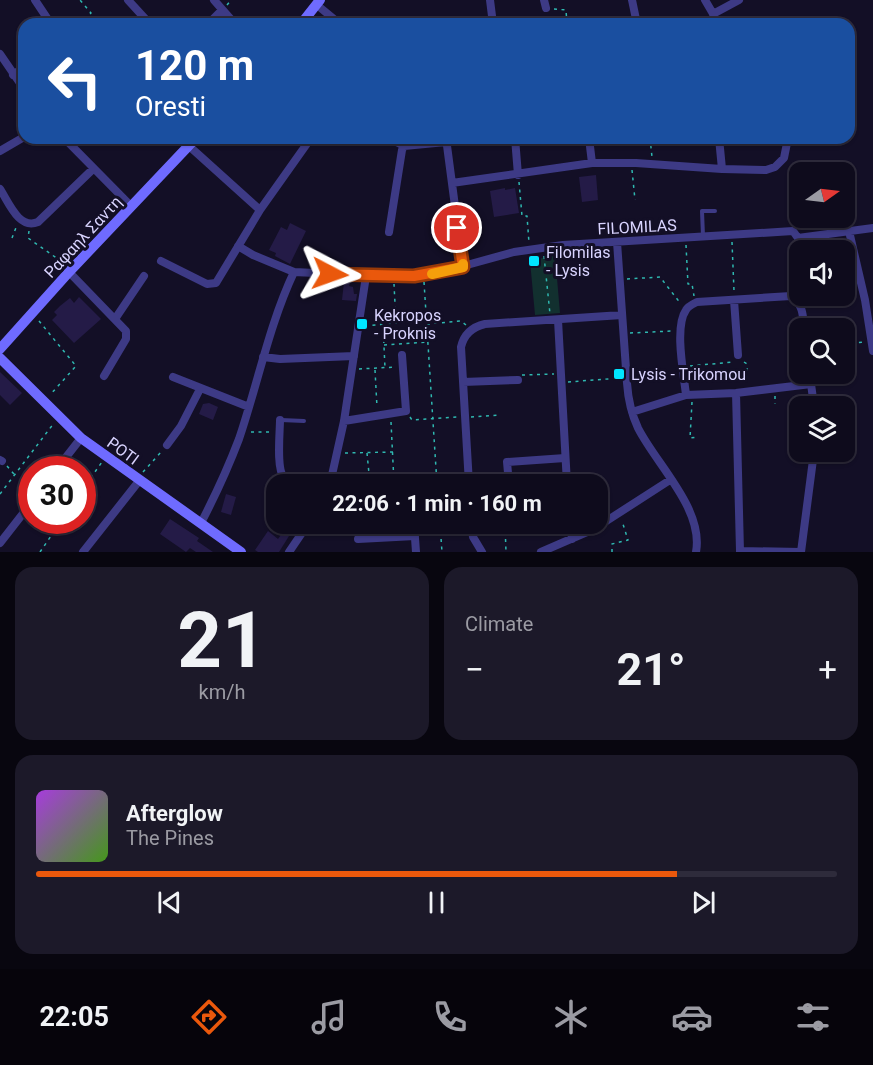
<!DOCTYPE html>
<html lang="en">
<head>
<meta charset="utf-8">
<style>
  :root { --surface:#0e0b1c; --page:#1c1929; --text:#f1f3f6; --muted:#9b9ba3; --line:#2e2b3b; --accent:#ea580c }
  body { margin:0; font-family:Roboto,sans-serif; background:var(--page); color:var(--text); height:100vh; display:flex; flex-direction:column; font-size:22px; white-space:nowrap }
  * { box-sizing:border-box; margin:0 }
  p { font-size:20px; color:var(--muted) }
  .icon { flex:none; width:33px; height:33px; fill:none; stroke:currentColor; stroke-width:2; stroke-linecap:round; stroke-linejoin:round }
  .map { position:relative; height:552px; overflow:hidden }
  .panel { display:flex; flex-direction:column; gap:15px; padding:15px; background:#08060f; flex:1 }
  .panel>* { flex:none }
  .hud { position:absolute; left:18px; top:18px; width:837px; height:126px; border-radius:18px; box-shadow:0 2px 4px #0004,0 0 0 2px var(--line); background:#1a4fa0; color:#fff; overflow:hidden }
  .needle { width:39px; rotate:76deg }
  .buttons { position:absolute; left:789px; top:162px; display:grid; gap:12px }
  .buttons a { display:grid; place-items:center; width:66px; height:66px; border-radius:12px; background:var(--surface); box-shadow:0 2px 4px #0004,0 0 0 2px var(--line); font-size:30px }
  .speed { position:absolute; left:18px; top:456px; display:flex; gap:12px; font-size:30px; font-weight:700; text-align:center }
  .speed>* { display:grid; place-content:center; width:78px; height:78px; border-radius:50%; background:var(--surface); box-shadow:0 2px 4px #0004,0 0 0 2px var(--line); line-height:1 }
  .speed .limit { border:9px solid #d22; background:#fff; color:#111 }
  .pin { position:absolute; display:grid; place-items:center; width:51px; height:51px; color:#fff; margin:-26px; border:3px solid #fff; border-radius:50%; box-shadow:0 2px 6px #0007 }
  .me { position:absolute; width:66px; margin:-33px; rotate:94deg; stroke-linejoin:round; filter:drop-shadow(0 0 4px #0008) }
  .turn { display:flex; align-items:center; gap:21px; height:126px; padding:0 18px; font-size:27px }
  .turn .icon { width:78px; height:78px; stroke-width:2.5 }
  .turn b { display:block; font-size:42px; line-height:51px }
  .big { font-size:45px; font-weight:700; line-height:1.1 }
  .panel .card { flex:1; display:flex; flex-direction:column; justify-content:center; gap:9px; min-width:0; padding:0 21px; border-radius:18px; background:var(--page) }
  .panel .dial { align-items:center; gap:0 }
  .dial b { font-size:78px; line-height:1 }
  .song { display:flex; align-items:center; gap:18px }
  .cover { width:72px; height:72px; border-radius:9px; background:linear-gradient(135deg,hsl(280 70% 55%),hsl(100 70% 35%)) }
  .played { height:6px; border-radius:3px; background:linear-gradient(90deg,var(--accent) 80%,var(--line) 80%) }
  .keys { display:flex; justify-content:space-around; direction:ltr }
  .heat { display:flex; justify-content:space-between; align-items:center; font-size:33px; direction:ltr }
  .panel .tiles { flex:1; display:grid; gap:15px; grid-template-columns:1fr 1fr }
  .card:last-child { grid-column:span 2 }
  .trip { position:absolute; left:266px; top:474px; width:342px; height:60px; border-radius:18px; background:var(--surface); box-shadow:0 2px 4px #0004,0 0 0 2px var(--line); font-weight:700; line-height:60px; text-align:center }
  .menu { display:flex; height:96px; justify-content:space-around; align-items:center; background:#06040b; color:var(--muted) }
  .menu .icon { width:42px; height:42px }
  .menu .selected { color:var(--accent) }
  .menu b { font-size:27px; color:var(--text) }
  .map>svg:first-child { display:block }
</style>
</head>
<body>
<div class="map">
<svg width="873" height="552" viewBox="0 0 873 552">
  <rect width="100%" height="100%" fill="#130f26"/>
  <path fill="#12302f" d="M 555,255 L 560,313 L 535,315 L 530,261 Z"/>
  <path fill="#241b47" d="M 596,175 L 598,200 L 582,202 L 579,177 Z
    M 505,188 L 505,190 L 515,188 L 519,213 L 494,217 L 490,191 Z
    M 290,223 L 306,231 L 290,264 L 275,256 L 276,253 L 269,250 L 281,227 L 287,230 Z
    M 344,282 L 350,283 L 349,286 L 353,287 L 354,294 L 357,294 L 356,301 L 342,300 Z
    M 79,297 L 101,319 L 74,343 L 52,320 L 57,315 L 54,312 L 60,306 L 70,298 L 74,303 Z
    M 0,372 L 22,393 L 10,405 L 0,395 Z
    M 209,403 L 218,407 L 213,420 L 199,414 L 203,404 Z
    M 226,494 L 236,497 L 231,515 L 221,512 Z
    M 170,519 L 199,538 L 197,541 L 213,552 L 196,552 L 190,548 L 186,552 L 160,534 Z
    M 268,531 L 278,539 L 283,532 L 289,536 L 279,552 L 258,552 L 255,550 Z"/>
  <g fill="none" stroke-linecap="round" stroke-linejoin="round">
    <path stroke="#2fb8b0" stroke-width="1.5" stroke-dasharray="3 4.5" stroke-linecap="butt" d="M 227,5 L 231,0
      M 554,9 L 566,10 L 567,24
      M 79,24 L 91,13 L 80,0
      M 650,138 L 652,157
      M 632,170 L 635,200
      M 519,182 L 522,216 L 527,216 L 529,243
      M 29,231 L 28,238 L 65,264
      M 12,238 L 17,225
      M 732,242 L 734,291
      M 686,245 L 688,284 L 692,284 L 694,296
      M 544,256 L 550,314
      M 627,279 L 660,277 L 681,304
      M 424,282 L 437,484
      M 844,284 L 853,284
      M 798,292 L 800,287
      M 39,321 L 76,366 L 50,395
      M 427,324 L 461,321 L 466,325
      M 383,325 L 385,368
      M 365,326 L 396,323 L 394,284
      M 630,333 L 673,331
      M 844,344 L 865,342
      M 384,345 L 427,342
      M 744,362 L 747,364 L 747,383
      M 690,366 L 733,362
      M 359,369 L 396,367
      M 375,370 L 377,407
      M 522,375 L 554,374
      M 568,382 L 620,378
      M 775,396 L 775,404
      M 692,402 L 690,438 L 698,437
      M 410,417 L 412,420 L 457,417
      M 471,417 L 500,415
      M 391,422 L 394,483 L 406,483
      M 251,432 L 273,432
      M 345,453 L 393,452
      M 367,453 L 370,484
      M 7,466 L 14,474
      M 143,472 L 162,451
      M 338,482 L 369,480
      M 419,482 L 435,481
      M 476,482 L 501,482
      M 82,490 L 102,462
      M 0,494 L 54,423
      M 440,524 L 442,552
      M 505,524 L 506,552
      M 40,552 L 62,520
      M 612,552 L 612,544 L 628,540 L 622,521"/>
    <path stroke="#3d3a85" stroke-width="4" d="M 703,236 L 702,211 L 715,211
      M 281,420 L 304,421"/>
    <path stroke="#3d3a85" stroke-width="8" d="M 35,0 L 51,24
      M 128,0 L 150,24
      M 214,0 L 235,24
      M 490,0 L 493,24
      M 544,0 L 546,8
      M 632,0 L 637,24
      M 705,0 L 719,24
      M 317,5 L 340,24
      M 713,14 L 739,0
      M 208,24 L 222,10
      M 0,54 L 24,89
      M 13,75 L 24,67
      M 64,138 L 131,206
      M 389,138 L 404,146 L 446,142
      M 446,138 L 463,267
      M 515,138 L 518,175
      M 589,138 L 592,163
      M 719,138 L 722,169
      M 189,146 L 260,210
      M 0,151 L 24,137
      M 452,183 L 592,163 L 636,163 L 722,169 L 766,170 L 775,167 L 784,158 L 788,138
      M 0,189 C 9,203 19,230 38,222 L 93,169
      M 849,231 L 865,300 L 873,351
      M 389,232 L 402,150 L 404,146
      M 798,238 L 873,228
      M 617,242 L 627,383 C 628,398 631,413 638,428 C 656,464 704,509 696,552
      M 238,246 L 253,255 L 294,272 L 399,277 L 438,273 L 514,252 L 563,245 L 793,231 L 798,238 L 800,250
      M 161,261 L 207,284 L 216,283 L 260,210 L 311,138
      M 69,272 L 126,331 L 126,339 L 104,376
      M 734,300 L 738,355
      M 115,319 L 144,276
      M 558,320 L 567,484
      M 263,357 L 280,359 L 354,356
      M 173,377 L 249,407
      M 463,382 L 518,380
      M 811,384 L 814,406
      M 736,393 L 740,551 L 801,552
      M 686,395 C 684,375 674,327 686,310 C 688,306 693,304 697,302 L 791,296 C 803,305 803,314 804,328
      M 632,412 L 686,395 L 736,393 L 811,384 L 810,374
      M 280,420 C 280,431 276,470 284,477 C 292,482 308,483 317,484
      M 344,421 L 406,411 L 402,355
      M 167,445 L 181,426 L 200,389
      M 0,460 L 2,461
      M 56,470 L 81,438
      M 412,482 L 412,484
      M 330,484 L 344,421 L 366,276
      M 469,484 L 461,347 C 464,334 472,327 485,324 L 622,315
      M 509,484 L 507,462 L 565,458
      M 201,523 C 215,496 228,468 239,439 C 258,383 269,325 294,272
      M 414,524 L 416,552
      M 471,524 L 473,537 L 482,552
      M 570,524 L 572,539
      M 358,539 L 415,536
      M 0,543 L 32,502
      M 83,552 L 139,481
      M 289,552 L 308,524
      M 541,552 L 594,529 L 670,480
      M 801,552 L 814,452"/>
    <path stroke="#6f6bff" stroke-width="10" d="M 301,24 L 320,0
      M 0,349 L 69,272 L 196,138
      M 0,358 L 81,438 L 241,552"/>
  </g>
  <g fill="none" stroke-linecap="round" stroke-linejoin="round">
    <g stroke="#983908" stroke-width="15">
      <path id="route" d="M 330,274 L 414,276 L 463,267 L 457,228"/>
    </g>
    <use href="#route" stroke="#ea580c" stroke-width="10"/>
    <path stroke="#f59e0b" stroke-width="10" d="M 432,274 L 463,267 L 463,264"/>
  </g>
  <g fill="#00e5ff" stroke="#130f26" stroke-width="2">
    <rect x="528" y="255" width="12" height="12" rx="3"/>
    <rect x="356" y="318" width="12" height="12" rx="3"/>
    <rect x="613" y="368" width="12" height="12" rx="3"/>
  </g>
  <g text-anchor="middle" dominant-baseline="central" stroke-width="6" stroke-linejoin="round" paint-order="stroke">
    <g font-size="16" fill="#d9d4ff" stroke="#130f26">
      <text transform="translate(637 227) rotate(-3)">FILOMILAS</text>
      <text transform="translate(83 237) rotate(-47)">Ραφαηλ Σαντη</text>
      <text transform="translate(123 451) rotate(36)">POTI</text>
    </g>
    <g font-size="16" fill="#d9d4ff" stroke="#130f26" text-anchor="start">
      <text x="546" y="252">Filomilas<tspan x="546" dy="18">- Lysis</tspan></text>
      <text x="374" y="315">Kekropos<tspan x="374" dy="18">- Proknis</tspan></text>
      <text x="631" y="374">Lysis - Trikomou</text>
    </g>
  </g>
</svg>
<div class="buttons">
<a><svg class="needle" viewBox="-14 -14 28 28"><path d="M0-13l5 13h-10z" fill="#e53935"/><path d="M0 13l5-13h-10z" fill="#9b9ba3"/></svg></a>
<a><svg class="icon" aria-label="sound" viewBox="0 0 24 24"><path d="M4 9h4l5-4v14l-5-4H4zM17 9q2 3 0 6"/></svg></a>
<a><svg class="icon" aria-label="search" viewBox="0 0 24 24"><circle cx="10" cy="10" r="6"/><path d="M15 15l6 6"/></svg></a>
<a><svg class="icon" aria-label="layers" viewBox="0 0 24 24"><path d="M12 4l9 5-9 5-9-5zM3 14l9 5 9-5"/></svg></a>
</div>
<div class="speed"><div class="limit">30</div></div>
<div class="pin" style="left:457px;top:228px;background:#d93025"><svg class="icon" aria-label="arrive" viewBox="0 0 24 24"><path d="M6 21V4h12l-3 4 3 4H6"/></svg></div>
<svg class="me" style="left:330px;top:274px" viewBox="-20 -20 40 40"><path d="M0-17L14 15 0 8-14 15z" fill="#ea580c" stroke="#fff" stroke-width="4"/></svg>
<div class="trip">22:06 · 1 min · 160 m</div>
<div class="hud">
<div class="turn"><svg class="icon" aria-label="left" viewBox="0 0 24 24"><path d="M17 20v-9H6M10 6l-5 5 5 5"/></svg><div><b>120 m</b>Oresti</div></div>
</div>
</div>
<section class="panel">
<div class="tiles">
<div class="card dial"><b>21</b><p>km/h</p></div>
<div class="card"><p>Climate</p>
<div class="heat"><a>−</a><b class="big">21°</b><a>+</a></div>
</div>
<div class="card">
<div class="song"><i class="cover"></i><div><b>Afterglow</b><p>The Pines</p></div></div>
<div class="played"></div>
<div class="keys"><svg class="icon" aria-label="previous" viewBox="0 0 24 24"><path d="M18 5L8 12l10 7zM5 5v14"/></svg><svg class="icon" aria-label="pause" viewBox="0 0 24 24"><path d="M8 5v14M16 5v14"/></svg><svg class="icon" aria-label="next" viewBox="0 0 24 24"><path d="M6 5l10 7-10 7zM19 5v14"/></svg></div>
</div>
</div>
</section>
<nav class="menu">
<b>22:05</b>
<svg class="icon selected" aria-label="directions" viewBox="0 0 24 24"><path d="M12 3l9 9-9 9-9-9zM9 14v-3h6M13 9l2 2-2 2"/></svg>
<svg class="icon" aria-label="music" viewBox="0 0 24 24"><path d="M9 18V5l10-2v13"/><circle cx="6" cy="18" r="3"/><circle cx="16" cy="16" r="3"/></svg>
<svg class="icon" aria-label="phone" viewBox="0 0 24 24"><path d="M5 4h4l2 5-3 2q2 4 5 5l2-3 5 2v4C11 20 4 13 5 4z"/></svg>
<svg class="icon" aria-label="climate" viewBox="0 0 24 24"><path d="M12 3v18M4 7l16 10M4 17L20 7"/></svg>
<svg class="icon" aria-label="car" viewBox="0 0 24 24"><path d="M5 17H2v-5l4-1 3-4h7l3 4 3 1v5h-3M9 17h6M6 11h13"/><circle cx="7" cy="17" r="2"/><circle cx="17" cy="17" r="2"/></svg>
<svg class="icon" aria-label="filters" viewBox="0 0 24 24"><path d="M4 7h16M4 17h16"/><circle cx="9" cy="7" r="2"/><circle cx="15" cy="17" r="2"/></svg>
</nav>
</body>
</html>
